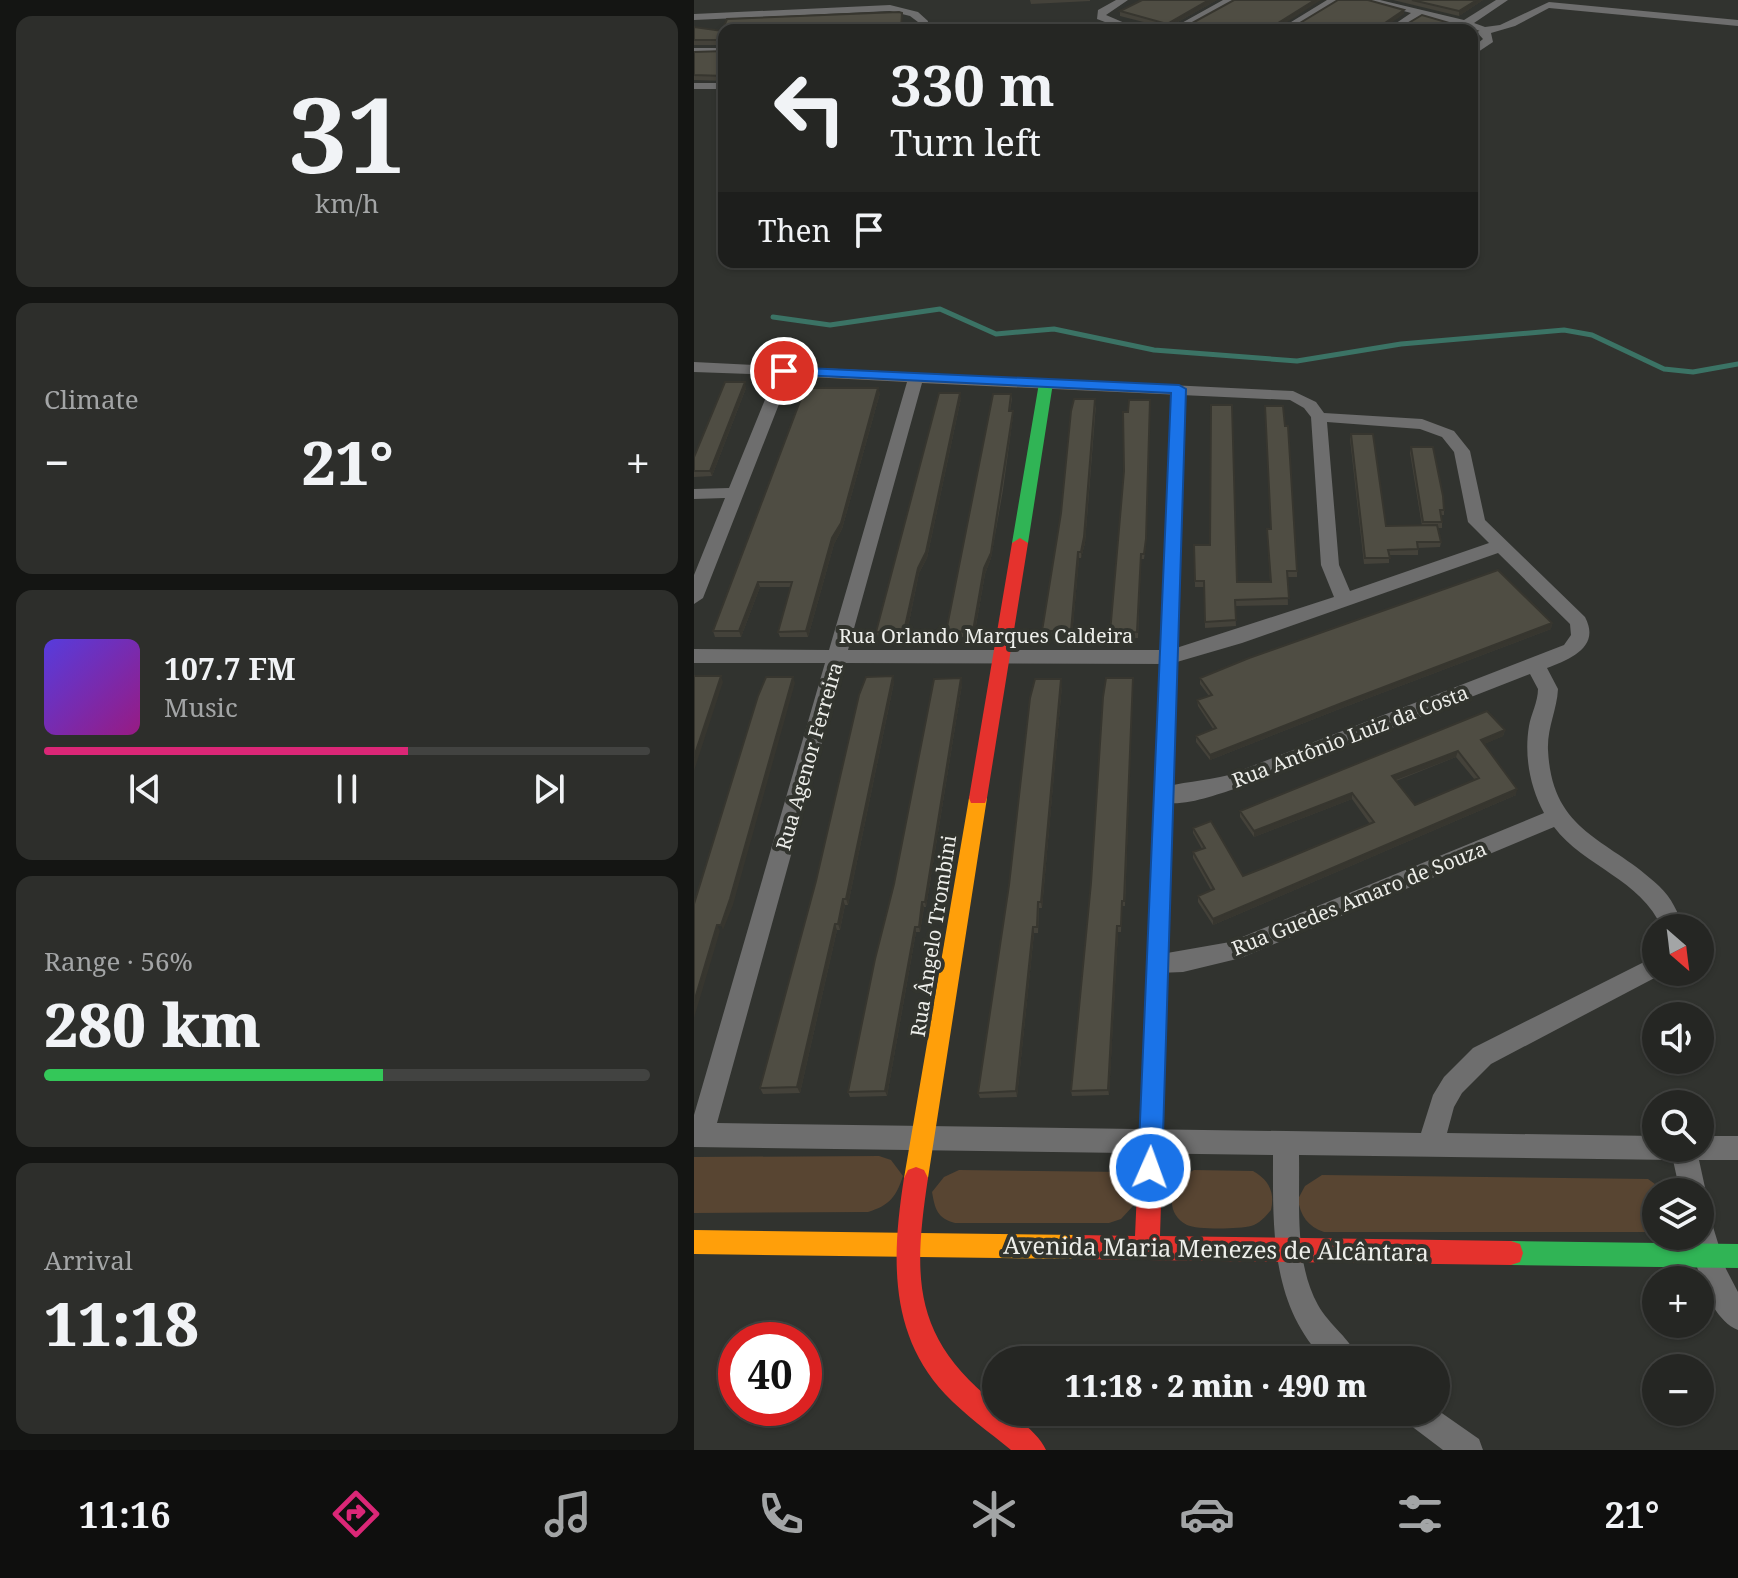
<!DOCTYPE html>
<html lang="en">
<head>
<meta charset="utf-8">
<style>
  :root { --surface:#252623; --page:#2d2e2b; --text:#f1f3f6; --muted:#a3a5a6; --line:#424341; --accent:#db2777 }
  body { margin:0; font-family:"Noto Serif",serif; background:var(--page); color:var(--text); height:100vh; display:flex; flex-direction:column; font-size:30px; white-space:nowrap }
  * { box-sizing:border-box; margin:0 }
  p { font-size:26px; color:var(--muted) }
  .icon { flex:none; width:44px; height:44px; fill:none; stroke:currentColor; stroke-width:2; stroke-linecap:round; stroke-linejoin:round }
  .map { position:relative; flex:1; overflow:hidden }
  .details { display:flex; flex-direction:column; gap:16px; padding:16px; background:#141513; width:694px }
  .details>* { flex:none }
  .top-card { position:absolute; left:24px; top:24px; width:760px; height:244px; border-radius:16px; box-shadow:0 2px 6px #0004,0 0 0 2px var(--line); background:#252623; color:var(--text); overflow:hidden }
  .needle { width:52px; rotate:152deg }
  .tools { position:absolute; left:948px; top:914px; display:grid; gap:16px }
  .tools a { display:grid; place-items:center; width:72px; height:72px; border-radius:50%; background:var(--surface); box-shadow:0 2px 6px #0004,0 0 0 2px var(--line); font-size:40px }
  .speed { position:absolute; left:24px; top:1322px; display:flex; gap:16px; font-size:40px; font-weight:700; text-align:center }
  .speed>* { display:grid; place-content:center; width:104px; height:104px; border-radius:50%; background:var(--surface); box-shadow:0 2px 6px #0004,0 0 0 2px var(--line); line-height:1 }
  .speed .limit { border:12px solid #d22; background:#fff; color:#111 }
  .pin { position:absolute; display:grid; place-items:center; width:68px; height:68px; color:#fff; margin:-34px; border:4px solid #fff; border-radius:50%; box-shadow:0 2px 8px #0007 }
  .me { position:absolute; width:88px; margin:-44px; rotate:2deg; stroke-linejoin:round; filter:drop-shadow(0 0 6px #0008) }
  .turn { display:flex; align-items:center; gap:28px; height:168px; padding:0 40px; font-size:36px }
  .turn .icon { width:104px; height:104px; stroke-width:2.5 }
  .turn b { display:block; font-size:56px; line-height:68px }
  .then { display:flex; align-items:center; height:76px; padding:0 40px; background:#0003; gap:16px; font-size:30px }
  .big { font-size:60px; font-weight:800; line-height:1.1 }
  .details .card { flex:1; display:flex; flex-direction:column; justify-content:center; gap:12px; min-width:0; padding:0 28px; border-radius:16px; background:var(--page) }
  .details .dial { align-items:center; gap:0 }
  .dial b { font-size:104px; line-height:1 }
  .song { display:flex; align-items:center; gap:24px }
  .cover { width:96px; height:96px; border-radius:12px; background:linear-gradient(135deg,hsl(250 70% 55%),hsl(310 70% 35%)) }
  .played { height:8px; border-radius:4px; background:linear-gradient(90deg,var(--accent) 60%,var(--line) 60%) }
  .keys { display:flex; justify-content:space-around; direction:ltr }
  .heat { display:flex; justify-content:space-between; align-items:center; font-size:44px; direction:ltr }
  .charge { height:12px; border-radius:6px; background:linear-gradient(90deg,#34c759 56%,var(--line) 0) }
  .trip { position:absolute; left:288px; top:1346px; width:468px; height:80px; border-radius:40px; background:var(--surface); box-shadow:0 2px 6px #0004,0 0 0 2px var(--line); font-weight:800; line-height:80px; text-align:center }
  .menu { display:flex; height:128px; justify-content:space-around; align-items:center; background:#0f0f0e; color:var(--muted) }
  .menu .icon { width:56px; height:56px }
  .menu .current { color:var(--accent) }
  .menu b { font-size:36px; color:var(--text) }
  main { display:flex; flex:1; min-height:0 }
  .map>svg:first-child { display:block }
</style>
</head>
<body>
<main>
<section class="details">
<div class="card dial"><b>31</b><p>km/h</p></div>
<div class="card"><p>Climate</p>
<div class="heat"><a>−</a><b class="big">21°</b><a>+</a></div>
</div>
<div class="card">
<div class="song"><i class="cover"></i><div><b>107.7 FM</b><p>Music</p></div></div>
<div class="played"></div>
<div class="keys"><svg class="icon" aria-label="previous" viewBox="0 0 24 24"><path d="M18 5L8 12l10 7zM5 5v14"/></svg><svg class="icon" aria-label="pause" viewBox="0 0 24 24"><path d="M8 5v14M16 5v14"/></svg><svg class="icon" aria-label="next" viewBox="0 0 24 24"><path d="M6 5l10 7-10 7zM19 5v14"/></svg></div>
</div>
<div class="card"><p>Range · 56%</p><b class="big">280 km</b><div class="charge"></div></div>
<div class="card"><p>Arrival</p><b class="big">11:18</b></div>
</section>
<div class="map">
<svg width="1044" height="1450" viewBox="0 0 1044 1450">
  <rect width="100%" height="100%" fill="#31332f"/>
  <path fill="#584532" d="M 185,1156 L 197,1160 L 209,1176 C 202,1197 196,1205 174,1212 L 0,1213 L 0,1157 Z
    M 265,1170 L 430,1172 L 438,1186 L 439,1206 L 427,1219 L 415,1223 L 261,1223 C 243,1218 241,1209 238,1192 L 250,1177 Z
    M 500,1170 L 559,1171 C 575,1180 581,1192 577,1210 C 572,1216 565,1224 557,1226 C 546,1229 503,1230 493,1225 C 467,1211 478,1180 500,1170 Z
    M 628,1175 L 954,1179 L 972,1192 L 962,1192 L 962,1232 L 630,1232 C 614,1227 606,1215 604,1199 L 611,1186 Z"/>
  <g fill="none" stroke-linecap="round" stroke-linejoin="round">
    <path stroke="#3b7365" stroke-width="5" d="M 79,317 L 136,325 L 246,309 L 302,334 L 360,329 L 460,350 L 603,361 L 707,344 L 870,330 L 898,335 L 970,369 L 999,372 L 1044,364"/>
    <path fill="#6e6e6e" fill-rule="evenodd" d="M 422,0 L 434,0 L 412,15 L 447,30 L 432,30 L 403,19 L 404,10 Z
      M 529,0 L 542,0 L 488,30 L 475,30 Z
      M 633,0 L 645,0 L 596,30 L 584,30 Z
      M 669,0 L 686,0 L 770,20 L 802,0 L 814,0 L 780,23 L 791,27 L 806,25 L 855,2 L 1044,20 L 1044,26 L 855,8 L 821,26 L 797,33 L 799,42 L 778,56 L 778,48 L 789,39 L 780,29 L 727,16 L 704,30 L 692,30 L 717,13 Z
      M 196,5 L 224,12 L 234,21 L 233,30 L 223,30 L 224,22 L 216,16 L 196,11 L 0,20 L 0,14 Z
      M 0,48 L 30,48 L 30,54 L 0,54 Z
      M 0,83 L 30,83 L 30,89 L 0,89 Z
      M 0,362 L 599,391 L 622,402 L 630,413 L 728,419 L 760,431 L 776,451 L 791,520 L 891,617 C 907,647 876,659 853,668 L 864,689 C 863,710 853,728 854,750 C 858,834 915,838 965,886 C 978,898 984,913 990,928 L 968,928 C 947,879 890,867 860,827 L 547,958 L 489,972 L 464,973 L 456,970 L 452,963 L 456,956 L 536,942 L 850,813 C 836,787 830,756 835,726 C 837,714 844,702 844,689 L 836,674 L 547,787 C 523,794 488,809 463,801 L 460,795 L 463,789 C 486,782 511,781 535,775 L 870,645 L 877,635 L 876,624 L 804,553 L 548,643 L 476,664 L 150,663 L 23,1123 L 727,1133 L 739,1095 L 750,1077 L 779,1048 L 962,956 L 962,972 L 970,973 L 797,1064 L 768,1093 L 760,1107 L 753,1133 L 962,1136 L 962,1148 L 1006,1148 L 1006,1136 L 1044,1136 L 1044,1160 L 1005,1160 L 1012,1192 L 1006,1202 L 1006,1192 L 986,1192 L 979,1160 L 605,1155 C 606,1203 600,1262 624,1305 C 635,1325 657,1339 665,1360 L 631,1360 C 576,1305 579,1227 579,1155 L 0,1147 L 0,1115 L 131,663 L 0,663 L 0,649 L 135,650 L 213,382 L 96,376 L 9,598 L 0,604 L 0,575 L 31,498 L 0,499 L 0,489 L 35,488 L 81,375 L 0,372 ZM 228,383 L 596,400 L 610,408 L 617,417 L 627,565 L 640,597 L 476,650 L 154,650 ZM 633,422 L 726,429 L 748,437 L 760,452 L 774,522 L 795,543 L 656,591 L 645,565 Z
      M 1006,1213 L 1016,1217 L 1032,1269 L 1044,1292 L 1044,1330 C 1014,1318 1002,1265 995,1236 L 1006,1236 Z
      M 742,1409 L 785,1439 L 789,1450 L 749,1450 L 712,1422 L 707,1412 L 742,1412 Z"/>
    <path fill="#30b455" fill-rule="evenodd" d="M 352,379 L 359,383 L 334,543 L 326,548 L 318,543 L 345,383 Z
      M 817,1241 L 1044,1244 L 1044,1268 L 817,1265 L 808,1262 L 805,1253 L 808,1244 Z"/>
    <path fill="#ff9f0a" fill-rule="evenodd" d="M 485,385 L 492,389 L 482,720 L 473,727 L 464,720 L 478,389 Z
      M 284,791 L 291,793 L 293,798 L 234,1178 L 230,1186 L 222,1189 L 214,1186 L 210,1178 L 275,798 L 277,793 Z
      M 0,1230 L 385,1235 L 394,1238 L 397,1247 L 394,1256 L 385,1259 L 0,1254 Z"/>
    <path fill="#e5322d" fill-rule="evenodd" d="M 326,538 L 334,543 L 293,798 L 291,803 L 277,803 L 275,798 L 318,543 Z
      M 473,713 L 482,720 L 466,1236 L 817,1241 L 826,1244 L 829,1253 L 826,1262 L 817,1265 L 385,1259 L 376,1256 L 373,1247 L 376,1238 L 385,1235 L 441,1236 L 464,720 Z
      M 222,1167 L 230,1170 L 234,1178 C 219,1278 218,1337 302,1404 L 302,1412 C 320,1412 345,1434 352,1450 L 317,1450 C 295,1432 271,1415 251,1394 C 194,1333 198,1255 210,1178 L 214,1170 Z"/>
  </g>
  <path fill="#44423a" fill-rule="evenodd" d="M 336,0 L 396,0 L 396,1 L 337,4 Z
    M 523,0 L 473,28 L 426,16 L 426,11 Z
    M 699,0 L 789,0 L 765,16 Z
    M 205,12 L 208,13 L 208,30 L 30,30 L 30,47 L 30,45 L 0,45 L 0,27 L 28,31 L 33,19 Z
    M 30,51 L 30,81 L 0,80 L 0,52 Z
    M 52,388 L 18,476 L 0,477 L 0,457 Z
    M 186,393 L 148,529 L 140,544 L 114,637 L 86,637 L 84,632 L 97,587 L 66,587 L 47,637 L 21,637 L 19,631 Z
    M 317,394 L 318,399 L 316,411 L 319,411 L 319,416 L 309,490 L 297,558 L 291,574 L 280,637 L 253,637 L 252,632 Z
    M 267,398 L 233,558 L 225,573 L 212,637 L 184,637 L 182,632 Z
    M 402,404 L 391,543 L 387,558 L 385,558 L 378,636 L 349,636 L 348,631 Z
    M 657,434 L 692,526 L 728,526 L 716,453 L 717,447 L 750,510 L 750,515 L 747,515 L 748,522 L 748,528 L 744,528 L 747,542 L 746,547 L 724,548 L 724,555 L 695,555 L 695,563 L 670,564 L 656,439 Z
    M 430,471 L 452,544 L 450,559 L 447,559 L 444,638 L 416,638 Z
    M 573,529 L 603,571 L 603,577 L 593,577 L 594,605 L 541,606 L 542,626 L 511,628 L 510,587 L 501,587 L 500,545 L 543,582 L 576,582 Z
    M 858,623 L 857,629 L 648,708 L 516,760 L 502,742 L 502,736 L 519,729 L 504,706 L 503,700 L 515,696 L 506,684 L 506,678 Z
    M 439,678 L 431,906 L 428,906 L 427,932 L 424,932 L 415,1095 L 378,1096 L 377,1091 Z
    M 200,682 L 154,905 L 151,905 L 146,930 L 143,930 L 106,1093 L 69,1094 L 66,1088 Z
    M 268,684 L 232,907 L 230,907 L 226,932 L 222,932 L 193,1096 L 156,1097 L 154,1092 Z
    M 368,685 L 348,908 L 345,908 L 344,933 L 340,933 L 323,1097 L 286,1098 L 284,1093 Z
    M 811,730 L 809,736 L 790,744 L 822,795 L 519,925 L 504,902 L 504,896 L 517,890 L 499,858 L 499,852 L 508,849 L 499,833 L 499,828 L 549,876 L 676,824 L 658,799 L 560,837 L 546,817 L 546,811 ZM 762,757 L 781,780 L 721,805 L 702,781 Z"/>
  <path fill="#37362f" d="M 515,0 L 523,0 L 473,28 L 473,24 Z
    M 621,0 L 627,0 L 581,30 L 581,25 Z
    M 783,0 L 789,0 L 765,16 L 765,11 Z
    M 710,10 L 710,14 L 690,28 L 691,23 Z
    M 51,382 L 52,388 L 18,476 L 16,471 Z
    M 184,388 L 186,393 L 148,529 L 140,544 L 114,637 L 112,631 L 138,538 Z
    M 266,393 L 267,398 L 233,558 L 225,573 L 212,637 L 210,631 L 224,568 Z
    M 401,399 L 391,543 L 387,558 L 387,552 Z
    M 319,411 L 319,416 L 297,558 L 291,574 L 280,637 L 279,631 Z
    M 384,552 L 385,558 L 378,636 L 377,631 Z
    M 64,582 L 66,587 L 47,637 L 45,631 Z
    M 858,623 L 857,629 L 648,708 L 516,760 L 516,755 L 648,703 Z
    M 27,676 L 29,682 L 0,771 L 0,757 Z
    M 199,676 L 200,682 L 154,905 L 152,899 Z
    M 99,677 L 101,683 L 39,905 L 29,930 L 27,925 Z
    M 267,678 L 268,684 L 232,907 L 231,902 Z
    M 367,679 L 368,685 L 348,908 L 347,902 Z
    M 811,730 L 809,736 L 786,746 L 787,740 Z
    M 764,751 L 762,757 L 697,782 L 698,776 Z
    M 823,789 L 822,795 L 519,925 L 519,919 Z
    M 658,793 L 658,799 L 560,837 L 560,831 Z
    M 149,899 L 151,905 L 146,930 L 144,924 Z
    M 228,902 L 230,907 L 226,932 L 225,927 Z
    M 141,924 L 143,930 L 106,1093 L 103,1087 Z
    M 23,925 L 26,931 L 0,1018 L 0,1002 Z
    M 423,926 L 424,932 L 415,1095 L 414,1090 Z
    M 221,927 L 222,932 L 193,1096 L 191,1091 Z
    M 339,927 L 340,933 L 323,1097 L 322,1091 Z"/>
  <path fill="#4f4d43" stroke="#37362f" stroke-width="2" fill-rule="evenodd" d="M 448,0 L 515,0 L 473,24 L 426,11 Z
    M 540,0 L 621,0 L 581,25 L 584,29 L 596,29 L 644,0 L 674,0 L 710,10 L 691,23 L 692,29 L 706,28 L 728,15 L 783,31 L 778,34 L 778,30 L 495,30 L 489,28 Z
    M 718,0 L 783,0 L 765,11 Z
    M 205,12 L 208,13 L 207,30 L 30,30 L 30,47 L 29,40 L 0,40 L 0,27 L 28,31 L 33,19 Z
    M 30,51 L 30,76 L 0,75 L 0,52 Z
    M 31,382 L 51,382 L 16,471 L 0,471 L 0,457 Z
    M 111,388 L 184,388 L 147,523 L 138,538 L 112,631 L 84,632 L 98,582 L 64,582 L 45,631 L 19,631 Z
    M 245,393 L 266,393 L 232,552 L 224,568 L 210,631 L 182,632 Z
    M 299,394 L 317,394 L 315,411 L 319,411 L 297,553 L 290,568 L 279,631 L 252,632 Z
    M 380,399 L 401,399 L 390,537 L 387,552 L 384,552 L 377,631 L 348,631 L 367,513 L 377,411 Z
    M 435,400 L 456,400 L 452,539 L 450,554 L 447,554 L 443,632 L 416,633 L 430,471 L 429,412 L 434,412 Z
    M 517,405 L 538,405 L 543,582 L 577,582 L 573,529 L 577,529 L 571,406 L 589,406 L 591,426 L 594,426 L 603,571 L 593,571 L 595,598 L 541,600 L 542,620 L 511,622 L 510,581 L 501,581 L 500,545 L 516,545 Z
    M 657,434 L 679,434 L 692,526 L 743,525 L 747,542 L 723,542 L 724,549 L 694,550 L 696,558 L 671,558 Z
    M 717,447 L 739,447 L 749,496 L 750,510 L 746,510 L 748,522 L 729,522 Z
    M 804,570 L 858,623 L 648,703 L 516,755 L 502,736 L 522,728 L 503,700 L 518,695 L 506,678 L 555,658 Z
    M 0,676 L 27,676 L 0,757 Z
    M 199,676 L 152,899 L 149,899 L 144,924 L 141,924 L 103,1087 L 66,1088 L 122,881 L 165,695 L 172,677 Z
    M 72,677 L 99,677 L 36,899 L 27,925 L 23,925 L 0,1002 L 0,904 L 64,696 Z
    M 267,678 L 231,902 L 228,902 L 225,927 L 221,927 L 191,1091 L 154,1092 L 181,959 L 200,884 L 240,679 Z
    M 412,678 L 439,678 L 430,901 L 428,901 L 427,926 L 423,926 L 414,1090 L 377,1091 L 397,883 L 409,697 Z
    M 341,679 L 367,679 L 347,902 L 344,902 L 343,927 L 339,927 L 322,1091 L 284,1093 L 315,885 L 336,698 Z
    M 793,711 L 811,730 L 787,740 L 823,789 L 519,919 L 504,896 L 520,889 L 499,852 L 511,848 L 499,828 L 517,821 L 549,876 L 572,867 L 680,822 L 658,793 L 560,831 L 546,811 ZM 764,751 L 785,778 L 721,805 L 698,776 Z"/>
  <path fill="#1a73e8" stroke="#114b97" stroke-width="2" d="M 90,367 L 485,385 L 492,389 L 468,1168 L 465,1176 L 456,1179 L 448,1176 L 444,1168 L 477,393 L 86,374 L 84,371 Z"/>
  <g text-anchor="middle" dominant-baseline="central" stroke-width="8" stroke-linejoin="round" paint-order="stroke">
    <g font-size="20" fill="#edeeea" stroke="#32342e">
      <text x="292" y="635">Rua Orlando Marques Caldeira</text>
      <text transform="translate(656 736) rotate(-21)">Rua Antônio Luiz da Costa</text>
      <text transform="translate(115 756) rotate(-74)">Rua Agenor Ferreira</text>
      <text transform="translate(665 898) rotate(-22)">Rua Guedes Amaro de Souza</text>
      <text transform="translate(239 936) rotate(-81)">Rua Ângelo Trombini</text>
    </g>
    <g font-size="24" fill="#edeeea" stroke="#32342e">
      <text transform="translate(522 1248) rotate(1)">Avenida Maria Menezes de Alcântara</text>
    </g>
  </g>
</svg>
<div class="tools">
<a><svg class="needle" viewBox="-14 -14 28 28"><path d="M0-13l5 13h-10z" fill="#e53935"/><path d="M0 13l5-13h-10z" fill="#a3a5a6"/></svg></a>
<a><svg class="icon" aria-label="sound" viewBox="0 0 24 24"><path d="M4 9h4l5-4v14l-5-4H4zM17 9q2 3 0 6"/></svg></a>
<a><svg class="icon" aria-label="search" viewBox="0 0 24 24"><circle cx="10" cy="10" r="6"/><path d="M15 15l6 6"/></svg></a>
<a><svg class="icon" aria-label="layers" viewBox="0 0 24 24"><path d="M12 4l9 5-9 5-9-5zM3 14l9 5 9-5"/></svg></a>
<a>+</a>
<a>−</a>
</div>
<div class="speed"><div class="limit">40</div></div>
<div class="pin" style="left:90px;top:371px;background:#d93025"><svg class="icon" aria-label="arrive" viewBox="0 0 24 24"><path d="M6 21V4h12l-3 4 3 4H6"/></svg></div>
<svg class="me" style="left:456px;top:1168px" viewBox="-20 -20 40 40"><circle r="17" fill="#1a73e8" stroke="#fff" stroke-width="3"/><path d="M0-11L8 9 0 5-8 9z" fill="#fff"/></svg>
<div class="trip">11:18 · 2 min · 490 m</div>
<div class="top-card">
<div class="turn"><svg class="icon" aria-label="left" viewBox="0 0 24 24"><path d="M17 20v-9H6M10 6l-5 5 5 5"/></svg><div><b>330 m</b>Turn left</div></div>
<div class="then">Then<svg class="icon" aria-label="arrive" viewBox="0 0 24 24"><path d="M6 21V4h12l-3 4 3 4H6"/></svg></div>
</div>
</div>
</main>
<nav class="menu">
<b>11:16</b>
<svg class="icon current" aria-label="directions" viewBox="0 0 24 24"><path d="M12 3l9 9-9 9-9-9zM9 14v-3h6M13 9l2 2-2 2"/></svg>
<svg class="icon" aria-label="music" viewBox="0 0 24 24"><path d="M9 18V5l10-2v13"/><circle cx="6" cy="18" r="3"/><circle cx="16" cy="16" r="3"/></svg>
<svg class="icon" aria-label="phone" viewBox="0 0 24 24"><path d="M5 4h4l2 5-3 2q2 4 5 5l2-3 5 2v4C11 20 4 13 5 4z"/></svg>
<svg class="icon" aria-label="climate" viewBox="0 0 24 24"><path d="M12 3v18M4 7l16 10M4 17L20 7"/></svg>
<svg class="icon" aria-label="car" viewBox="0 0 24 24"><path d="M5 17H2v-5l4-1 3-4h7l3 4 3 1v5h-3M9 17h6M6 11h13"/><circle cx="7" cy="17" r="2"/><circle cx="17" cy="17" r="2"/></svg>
<svg class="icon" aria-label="filters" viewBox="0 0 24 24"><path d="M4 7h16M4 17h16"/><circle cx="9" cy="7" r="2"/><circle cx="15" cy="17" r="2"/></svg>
<b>21°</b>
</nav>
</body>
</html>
